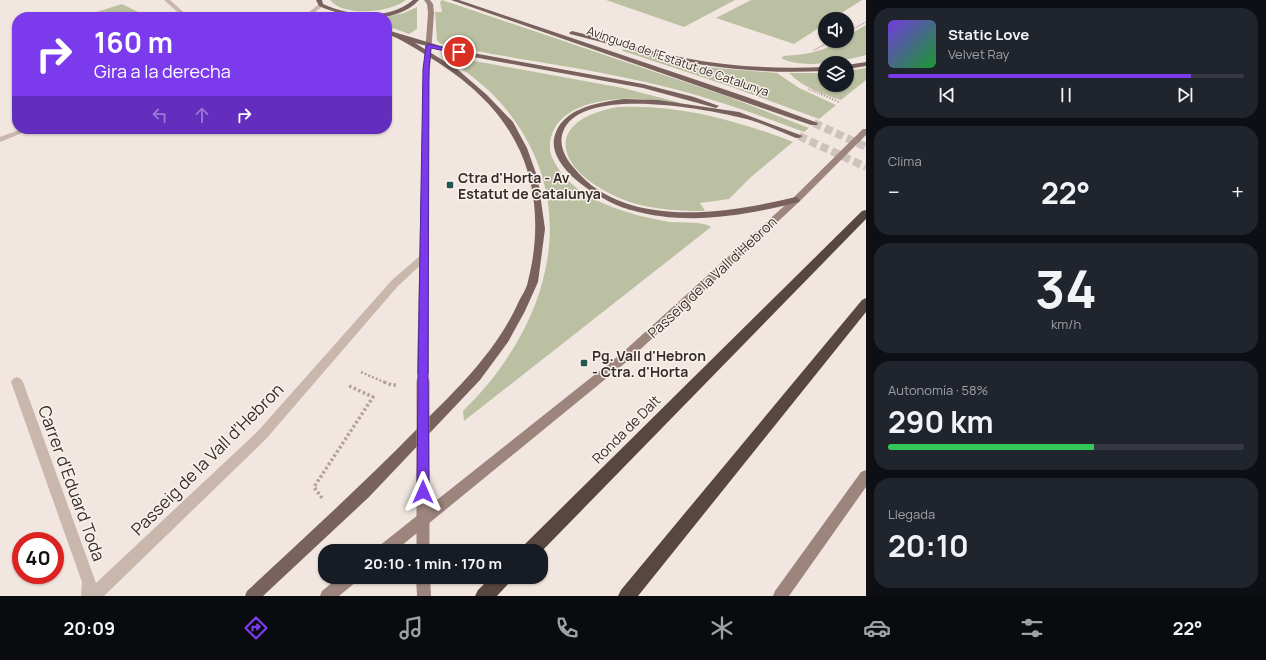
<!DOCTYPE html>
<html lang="es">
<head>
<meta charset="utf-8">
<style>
  :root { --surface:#171b24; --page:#20242c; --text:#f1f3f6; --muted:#9ea1a6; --line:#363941; --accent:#7c3aed }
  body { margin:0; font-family:Manrope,sans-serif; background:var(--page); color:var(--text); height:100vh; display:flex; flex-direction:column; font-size:15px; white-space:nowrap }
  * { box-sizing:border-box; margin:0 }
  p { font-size:13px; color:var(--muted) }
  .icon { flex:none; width:22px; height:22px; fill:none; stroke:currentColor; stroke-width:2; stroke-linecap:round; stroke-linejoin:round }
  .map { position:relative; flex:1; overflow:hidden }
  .sheet { display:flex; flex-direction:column; gap:8px; padding:8px; background:#0d0f14; width:400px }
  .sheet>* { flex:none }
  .guide { position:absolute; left:12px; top:12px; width:380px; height:122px; border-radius:16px; box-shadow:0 1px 3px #0004; background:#7c3aed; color:#fff; overflow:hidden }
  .buttons { position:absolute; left:818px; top:12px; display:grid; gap:8px }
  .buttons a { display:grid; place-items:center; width:36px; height:36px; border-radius:50%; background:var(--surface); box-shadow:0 1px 3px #0004; font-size:20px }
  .speed { position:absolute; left:12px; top:532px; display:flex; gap:8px; font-size:20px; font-weight:700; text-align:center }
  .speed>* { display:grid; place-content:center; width:52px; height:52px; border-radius:50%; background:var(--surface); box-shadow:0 1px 3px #0004; line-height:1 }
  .speed .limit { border:6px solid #d22; background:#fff; color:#111 }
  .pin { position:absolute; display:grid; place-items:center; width:34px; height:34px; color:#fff; margin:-17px; border:2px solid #fff; border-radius:50%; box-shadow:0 1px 4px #0007 }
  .me { position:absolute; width:44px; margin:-22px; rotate:0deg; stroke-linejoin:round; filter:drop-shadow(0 0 3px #0008) }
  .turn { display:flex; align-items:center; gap:14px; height:84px; padding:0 16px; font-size:18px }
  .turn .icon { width:52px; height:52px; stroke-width:2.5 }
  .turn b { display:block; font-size:28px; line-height:34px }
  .lanes { display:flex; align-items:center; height:38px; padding:0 16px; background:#0003; justify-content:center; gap:20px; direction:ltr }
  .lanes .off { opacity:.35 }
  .big { font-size:30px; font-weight:700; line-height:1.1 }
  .sheet .widget { flex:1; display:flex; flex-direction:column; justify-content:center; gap:6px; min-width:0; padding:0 14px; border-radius:16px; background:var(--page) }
  .sheet .dial { align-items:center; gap:0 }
  .dial b { font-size:52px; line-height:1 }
  .song { display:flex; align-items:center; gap:12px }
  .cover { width:48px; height:48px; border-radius:6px; background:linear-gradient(135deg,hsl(260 70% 55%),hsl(130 70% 35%)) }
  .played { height:4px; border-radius:2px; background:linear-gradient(90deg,var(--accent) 85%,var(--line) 85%) }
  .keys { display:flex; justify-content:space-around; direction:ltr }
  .heat { display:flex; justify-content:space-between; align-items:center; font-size:22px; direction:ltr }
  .charge { height:6px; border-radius:3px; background:linear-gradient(90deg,#34c759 58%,var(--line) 0) }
  .trip { position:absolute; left:318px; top:544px; width:230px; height:40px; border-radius:16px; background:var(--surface); box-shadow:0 1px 3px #0004; font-weight:700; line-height:40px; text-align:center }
  .menu { display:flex; height:64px; justify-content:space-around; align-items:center; background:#090b0e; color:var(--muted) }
  .menu .icon { width:28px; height:28px }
  .menu .current { color:var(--accent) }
  .menu b { font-size:18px; color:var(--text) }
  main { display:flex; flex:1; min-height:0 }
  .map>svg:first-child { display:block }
</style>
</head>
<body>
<main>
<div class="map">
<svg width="866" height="596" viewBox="0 0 866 596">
  <rect width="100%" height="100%" fill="#f2e7e0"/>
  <path fill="#bac0a1" d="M 330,0 L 406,0 C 390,13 343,17 330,0 Z
    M 442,0 L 729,97 L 809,128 L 804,132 C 752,112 699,94 645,82 C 577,66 507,59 439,43 L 437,40 L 435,12 L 442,12 L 440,2 Z
    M 606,0 L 735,0 L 684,27 Z
    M 751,0 L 862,0 L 832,19 L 825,19 L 825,24 L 794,44 L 716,18 Z
    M 122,4 L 144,15 L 139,17 L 81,17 Z
    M 417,7 L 417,29 L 409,34 L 387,26 L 387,17 L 385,17 L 404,13 Z
    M 866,25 L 866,55 C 843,61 803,70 781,58 L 784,56 C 796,55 809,54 821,50 C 831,47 837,41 847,41 L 847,36 Z
    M 622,49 L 705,67 L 777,73 L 799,88 L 836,105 L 819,119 L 729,86 L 623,51 Z
    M 459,59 L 464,59 L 623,88 L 681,103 C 670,104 655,100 642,99 C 609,97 552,103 550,146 C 549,153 553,159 556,165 C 576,201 633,216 670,222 C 681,223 703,221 711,227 L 464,421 L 463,411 C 550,326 588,201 499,101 C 486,87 471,75 455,64 L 454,62 Z
    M 866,68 L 866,80 L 841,100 C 822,94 804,88 789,73 L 825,73 L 825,85 L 847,85 L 847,71 Z
    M 618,107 C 678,104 737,120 793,142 L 751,177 L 729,199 L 700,203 L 705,211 C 674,211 641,209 613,195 C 554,167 544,120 618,107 Z"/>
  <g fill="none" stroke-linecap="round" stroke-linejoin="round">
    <path stroke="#cdc2bc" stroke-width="8" stroke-dasharray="8 4" stroke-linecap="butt" d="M 814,123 L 866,147
      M 799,136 L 866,167"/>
    <path stroke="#b5a097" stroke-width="1.5" stroke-dasharray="1 1" stroke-linecap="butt" d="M 847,32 L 866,22
      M 814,50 L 831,41
      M 808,89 L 823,95"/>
    <path stroke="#b5a097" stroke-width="2" stroke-dasharray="1.5 1.5" stroke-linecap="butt" d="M 821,94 L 839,102"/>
    <path stroke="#b5a097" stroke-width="2.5" stroke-dasharray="2 2" stroke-linecap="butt" d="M 361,372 L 386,383"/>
    <path stroke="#b5a097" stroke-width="3.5" stroke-dasharray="2.5 2.5" stroke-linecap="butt" d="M 384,382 L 391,385 L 396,385
      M 322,498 L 314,487 L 373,397 L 347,385"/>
    <path fill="#c9b6ac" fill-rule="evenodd" d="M 164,0 L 170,0 L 189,17 L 183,17 Z
      M 319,4 L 324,5 L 309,17 L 303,17 Z
      M 346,12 L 349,14 L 348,15 L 334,17 Z
      M 22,129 L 32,129 L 0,142 L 0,137 Z
      M 424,254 L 427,255 L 429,257 L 427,259 L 398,286 L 266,439 L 104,596 L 81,596 L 82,582 L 11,382 L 13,379 L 17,377 L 21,379 L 23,382 L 96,583 L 258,431 L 392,280 L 421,255 Z"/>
    <path fill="#9d857e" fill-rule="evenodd" d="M 424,0 L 430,0 L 433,4 L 434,13 L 429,81 L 429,373 L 427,376 L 423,378 L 419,376 L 417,373 L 423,81 L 428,13 L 427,4 Z
      M 863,129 L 866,129 L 866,135 L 799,202 L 630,359 L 395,551 L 377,551 L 379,546 L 622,353 L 793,198 Z
      M 866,470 L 866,487 L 789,596 L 773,596 L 775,591 L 861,472 Z
      M 339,577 L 358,577 L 356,582 L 339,596 L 320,596 L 322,591 Z
      M 416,577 L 430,577 L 431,596 L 417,596 Z"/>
    <path fill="#79625d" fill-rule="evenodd" d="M 316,0 L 322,0 L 323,4 C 350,16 389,21 413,0 L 419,0 C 395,26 348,19 319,6 Z
      M 451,0 L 459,0 L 744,96 L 818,123 L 817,125 L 811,125 Z
      M 387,30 L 451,49 L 643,84 L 694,97 L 719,106 L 716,108 L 643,88 L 468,56 L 415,43 L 457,69 L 487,95 L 513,122 L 527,148 L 538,179 L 545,229 L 538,282 L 525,311 L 508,342 L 480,380 L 369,497 L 263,596 L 245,596 L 247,591 C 304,538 361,486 416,430 C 455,391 496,353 519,301 C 522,295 527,288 528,281 C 540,235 538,183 515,141 C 495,103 461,76 426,55 C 413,47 401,39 387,34 Z
      M 572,31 C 610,40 647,51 685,58 C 731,67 778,69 825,67 L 825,71 C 784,73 744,71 704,65 C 658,58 614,45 570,34 L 569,33 Z
      M 866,62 L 866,66 L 847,69 L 847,65 Z
      M 624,99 L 658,100 L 739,112 L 803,136 L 799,138 L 796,138 C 779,131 761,122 742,118 C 706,109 580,85 563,132 C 558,145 566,159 574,168 C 625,231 728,213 796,197 L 800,200 L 799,202 C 744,216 686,226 631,210 C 604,203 541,166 556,132 C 566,107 601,102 624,99 Z"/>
    <path fill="#584642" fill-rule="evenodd" d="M 866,210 L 866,219 L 541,552 L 521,551 L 524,545 L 862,211 Z
      M 866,298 L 866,312 L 638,596 L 618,596 L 621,590 L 862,300 Z
      M 491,577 L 512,577 L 509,583 L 497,596 L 475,596 L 478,590 Z"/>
    <path stroke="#9d857e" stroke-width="10" d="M 423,373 L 423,383"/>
    <path stroke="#9d857e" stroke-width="13" d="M 423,382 L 423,551"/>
  </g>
  <path fill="#7c3aed" stroke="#51269a" d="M 429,44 L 461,52 L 459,54 L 431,48 L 429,69 L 428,373 L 429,492 L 428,496 L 423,498 L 419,496 L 417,492 L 418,373 L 423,69 L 426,46 Z"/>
  <g fill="#235753" stroke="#f9f2ec" stroke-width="1.5">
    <rect x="446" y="181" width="8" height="8" rx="2"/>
    <rect x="580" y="359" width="8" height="8" rx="2"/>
  </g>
  <g text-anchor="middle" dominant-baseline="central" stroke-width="3" stroke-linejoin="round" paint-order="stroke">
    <g font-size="12" fill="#382d2b" stroke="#f9f2ec">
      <text transform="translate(678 61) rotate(19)">Avinguda de l'Estatut de Catalunya</text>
    </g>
    <g font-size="14" font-weight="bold" fill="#382d2b" stroke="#f9f2ec" text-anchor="start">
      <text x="458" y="177">Ctra d'Horta - Av<tspan x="458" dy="16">Estatut de Catalunya</tspan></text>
      <text x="592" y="355">Pg. Vall d'Hebron<tspan x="592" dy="16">- Ctra. d'Horta</tspan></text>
    </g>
    <g font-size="14" fill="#382d2b" stroke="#f9f2ec">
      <text transform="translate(712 277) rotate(-43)">Passeig de la Vall d'Hebron</text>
      <text transform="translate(626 429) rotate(-45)">Ronda de Dalt</text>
    </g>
    <g font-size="17" fill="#382d2b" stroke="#f9f2ec">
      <text transform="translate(207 459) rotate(-45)">Passeig de la Vall d'Hebron</text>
      <text transform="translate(72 483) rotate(70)">Carrer d'Eduard Toda</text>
    </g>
  </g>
</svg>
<div class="buttons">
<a><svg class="icon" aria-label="sound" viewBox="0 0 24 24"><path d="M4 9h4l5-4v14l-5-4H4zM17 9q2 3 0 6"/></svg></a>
<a><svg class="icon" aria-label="layers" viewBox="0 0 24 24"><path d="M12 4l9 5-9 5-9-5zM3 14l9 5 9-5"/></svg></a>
</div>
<div class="speed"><div class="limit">40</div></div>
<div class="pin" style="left:459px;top:52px;background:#d93025"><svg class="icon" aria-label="arrive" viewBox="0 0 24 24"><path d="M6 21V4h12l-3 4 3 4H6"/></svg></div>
<svg class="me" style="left:423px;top:492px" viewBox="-20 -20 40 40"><path d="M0-17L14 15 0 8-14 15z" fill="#7c3aed" stroke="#fff" stroke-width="4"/></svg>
<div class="trip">20:10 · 1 min · 170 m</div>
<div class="guide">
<div class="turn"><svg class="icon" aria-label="right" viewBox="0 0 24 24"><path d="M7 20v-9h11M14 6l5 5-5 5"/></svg><div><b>160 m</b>Gira a la derecha</div></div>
<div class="lanes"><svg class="icon off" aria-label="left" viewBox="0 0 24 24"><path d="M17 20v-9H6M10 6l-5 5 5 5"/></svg><svg class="icon off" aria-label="ahead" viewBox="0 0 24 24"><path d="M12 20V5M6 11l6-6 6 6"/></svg><svg class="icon" aria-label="right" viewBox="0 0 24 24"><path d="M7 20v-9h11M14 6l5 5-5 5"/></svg></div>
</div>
</div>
<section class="sheet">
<div class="widget">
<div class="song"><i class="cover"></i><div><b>Static Love</b><p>Velvet Ray</p></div></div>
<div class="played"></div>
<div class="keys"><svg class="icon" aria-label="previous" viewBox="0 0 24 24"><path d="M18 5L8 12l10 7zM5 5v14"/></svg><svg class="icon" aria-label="pause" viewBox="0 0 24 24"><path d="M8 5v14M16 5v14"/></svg><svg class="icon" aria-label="next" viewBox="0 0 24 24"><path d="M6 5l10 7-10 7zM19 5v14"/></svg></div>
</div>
<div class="widget"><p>Clima</p>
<div class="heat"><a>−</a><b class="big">22°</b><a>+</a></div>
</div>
<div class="widget dial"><b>34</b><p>km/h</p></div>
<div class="widget"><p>Autonomía · 58%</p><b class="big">290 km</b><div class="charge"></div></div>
<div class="widget"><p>Llegada</p><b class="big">20:10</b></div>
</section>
</main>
<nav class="menu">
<b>20:09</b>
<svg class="icon current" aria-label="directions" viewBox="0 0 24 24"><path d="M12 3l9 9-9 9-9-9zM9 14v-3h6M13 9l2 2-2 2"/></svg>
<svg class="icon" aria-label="music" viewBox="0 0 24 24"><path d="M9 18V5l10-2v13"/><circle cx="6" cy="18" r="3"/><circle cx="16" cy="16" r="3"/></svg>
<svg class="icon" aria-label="phone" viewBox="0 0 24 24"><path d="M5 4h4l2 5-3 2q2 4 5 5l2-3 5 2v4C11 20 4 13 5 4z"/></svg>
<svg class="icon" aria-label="climate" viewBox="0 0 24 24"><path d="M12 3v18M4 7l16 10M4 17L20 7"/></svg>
<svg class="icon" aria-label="car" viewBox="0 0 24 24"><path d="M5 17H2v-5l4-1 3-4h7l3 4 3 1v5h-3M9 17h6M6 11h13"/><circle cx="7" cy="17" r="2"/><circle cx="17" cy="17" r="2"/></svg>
<svg class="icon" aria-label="filters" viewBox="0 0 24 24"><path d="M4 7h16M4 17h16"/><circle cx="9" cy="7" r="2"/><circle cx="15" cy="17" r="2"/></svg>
<b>22°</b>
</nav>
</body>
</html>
